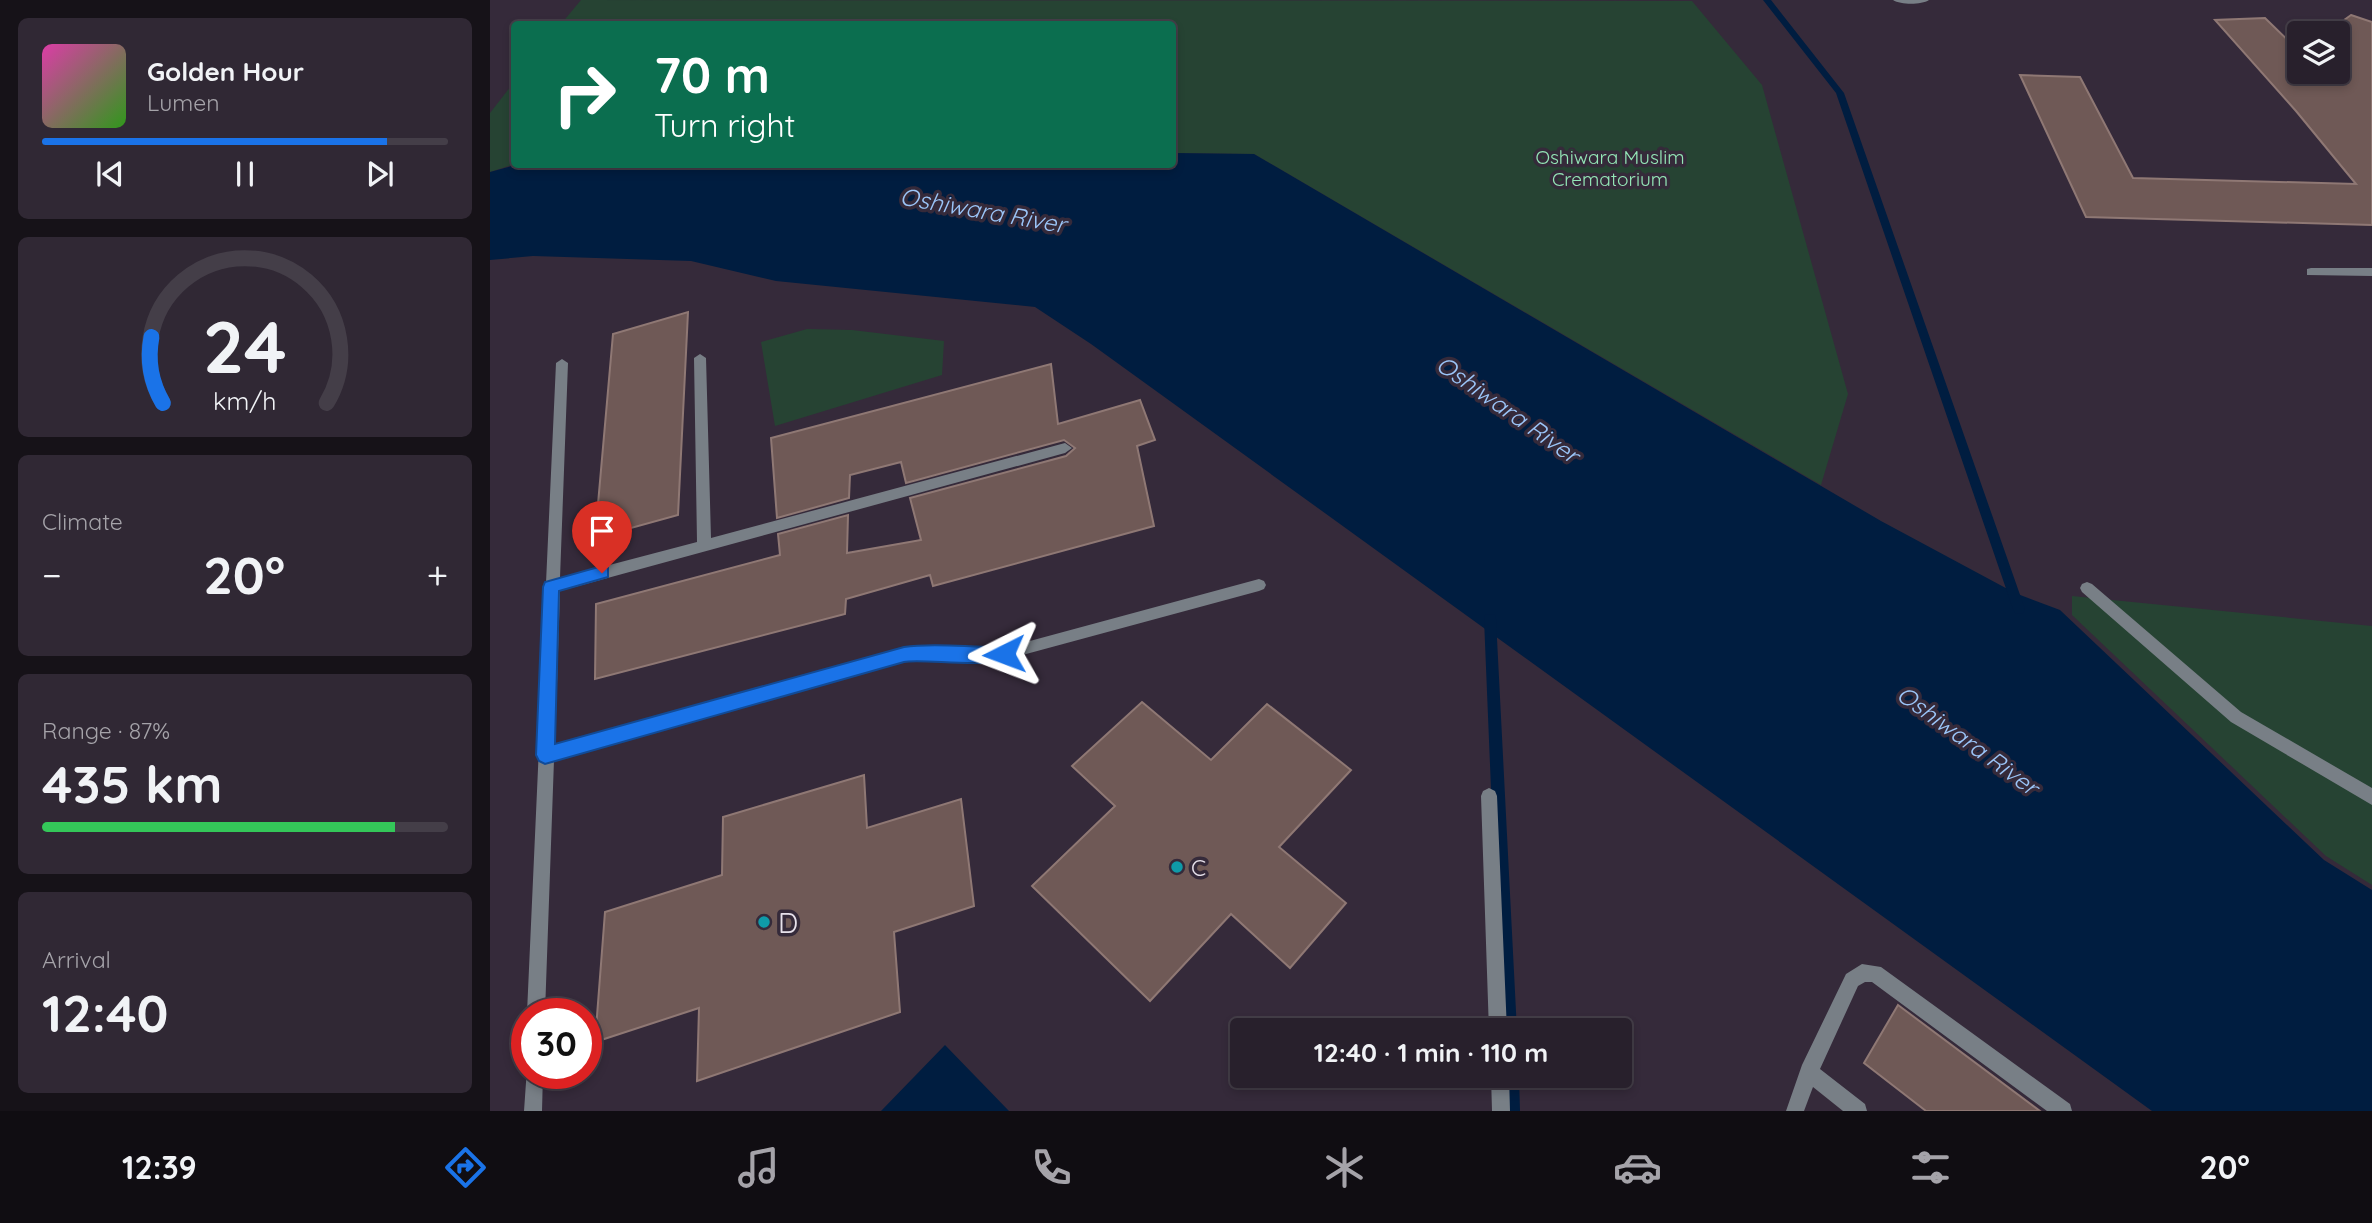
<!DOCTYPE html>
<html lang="en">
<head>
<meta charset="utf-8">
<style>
  :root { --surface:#28202c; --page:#302834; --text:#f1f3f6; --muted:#a5a3a9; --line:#443e48; --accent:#1a73e8 }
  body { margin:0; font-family:Quicksand,sans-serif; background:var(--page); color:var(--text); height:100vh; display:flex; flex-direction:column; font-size:26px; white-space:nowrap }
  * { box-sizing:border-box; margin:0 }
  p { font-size:23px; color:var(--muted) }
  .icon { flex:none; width:38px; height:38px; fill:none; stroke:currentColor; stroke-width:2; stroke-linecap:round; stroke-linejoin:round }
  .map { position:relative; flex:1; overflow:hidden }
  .sheet { display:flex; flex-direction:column; gap:18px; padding:18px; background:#161218; width:490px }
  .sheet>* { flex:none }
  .hud { position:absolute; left:21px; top:21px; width:665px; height:147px; border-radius:7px; box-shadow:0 4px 10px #0003,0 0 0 2px var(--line); background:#0b6e4f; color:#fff; overflow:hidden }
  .tools { position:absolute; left:1797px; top:21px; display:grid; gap:14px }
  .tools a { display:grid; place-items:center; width:63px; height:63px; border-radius:7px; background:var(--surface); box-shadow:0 4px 10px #0003,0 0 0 2px var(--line); font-size:35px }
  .speed { position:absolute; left:21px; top:998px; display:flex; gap:14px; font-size:35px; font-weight:700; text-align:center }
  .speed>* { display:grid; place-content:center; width:91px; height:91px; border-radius:50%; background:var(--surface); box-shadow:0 4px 10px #0003,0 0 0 2px var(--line); line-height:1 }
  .speed .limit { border:10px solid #d22; background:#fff; color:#111 }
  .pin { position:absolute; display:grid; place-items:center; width:60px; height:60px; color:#fff; margin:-72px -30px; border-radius:50% 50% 50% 0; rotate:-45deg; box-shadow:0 0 7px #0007 }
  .pin .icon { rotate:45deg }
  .me { position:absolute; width:77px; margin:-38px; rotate:267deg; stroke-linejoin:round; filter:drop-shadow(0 0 5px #0008) }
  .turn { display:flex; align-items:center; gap:24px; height:147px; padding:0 28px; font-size:32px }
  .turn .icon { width:91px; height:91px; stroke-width:2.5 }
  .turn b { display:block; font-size:49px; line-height:60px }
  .big { font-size:52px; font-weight:800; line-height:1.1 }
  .sheet .widget { flex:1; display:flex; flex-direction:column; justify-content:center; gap:10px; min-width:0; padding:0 24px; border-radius:10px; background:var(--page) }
  .sheet .dial { align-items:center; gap:0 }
  .dial svg { height:182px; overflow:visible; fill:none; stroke:var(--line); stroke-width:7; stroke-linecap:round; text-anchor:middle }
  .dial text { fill:var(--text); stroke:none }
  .song { display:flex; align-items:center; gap:21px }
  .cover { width:84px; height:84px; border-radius:10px; background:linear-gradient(135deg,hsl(320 70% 55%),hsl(110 70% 35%)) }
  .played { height:7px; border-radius:4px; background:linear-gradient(90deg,var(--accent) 85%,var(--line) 85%) }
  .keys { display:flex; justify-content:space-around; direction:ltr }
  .heat { display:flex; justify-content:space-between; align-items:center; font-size:38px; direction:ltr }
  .charge { height:10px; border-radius:5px; background:linear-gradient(90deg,#34c759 87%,var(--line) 0) }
  .trip { position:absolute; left:740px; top:1018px; width:402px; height:70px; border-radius:7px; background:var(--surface); box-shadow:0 4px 10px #0003,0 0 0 2px var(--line); font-weight:800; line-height:70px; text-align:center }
  .tabs { display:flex; height:112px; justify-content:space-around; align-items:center; background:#100d12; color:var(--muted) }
  .tabs .icon { width:49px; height:49px }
  .tabs .current { color:var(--accent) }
  .tabs b { font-size:32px; color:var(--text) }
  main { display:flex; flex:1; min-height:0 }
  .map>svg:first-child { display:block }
</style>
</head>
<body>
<main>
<section class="sheet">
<div class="widget">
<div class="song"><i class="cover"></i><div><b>Golden Hour</b><p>Lumen</p></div></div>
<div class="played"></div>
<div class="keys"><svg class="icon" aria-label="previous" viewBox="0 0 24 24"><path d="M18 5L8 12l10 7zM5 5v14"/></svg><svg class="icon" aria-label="pause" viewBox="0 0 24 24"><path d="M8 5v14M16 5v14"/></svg><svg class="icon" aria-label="next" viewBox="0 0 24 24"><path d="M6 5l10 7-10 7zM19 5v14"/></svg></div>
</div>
<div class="widget dial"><svg viewBox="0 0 100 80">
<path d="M14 69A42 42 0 1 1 86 69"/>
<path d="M14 69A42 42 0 0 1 9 40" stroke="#1a73e8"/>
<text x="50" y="56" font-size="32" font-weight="700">24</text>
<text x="50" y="72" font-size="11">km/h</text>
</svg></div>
<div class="widget"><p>Climate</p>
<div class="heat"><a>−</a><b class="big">20°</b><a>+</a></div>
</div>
<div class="widget"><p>Range · 87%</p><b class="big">435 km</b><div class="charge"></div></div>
<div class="widget"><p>Arrival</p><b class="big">12:40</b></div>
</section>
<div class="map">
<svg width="1882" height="1111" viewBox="0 0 1882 1111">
  <rect width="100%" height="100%" fill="#352a3a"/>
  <path fill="#264333" d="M 91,0 L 1202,1 L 1272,85 L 1358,394 L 1331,485 L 764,154 L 683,153 L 682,24 L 71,24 Z
    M 24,82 L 25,164 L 0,172 L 0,113 Z
    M 317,329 L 362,330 L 454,341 L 452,375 L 285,426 L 271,342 Z
    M 1582,596 L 1882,626 L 1882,885 L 1836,856 L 1582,615 Z"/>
  <path fill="#001d40" d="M 683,153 L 764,154 L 1391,521 L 1525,593 L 1570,610 L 1834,860 L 1882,890 L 1882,1111 L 1662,1111 L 601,344 L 545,307 L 286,281 L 201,261 L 43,256 L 0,260 L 0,172 L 25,165 L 682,164 Z
    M 455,1045 L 519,1111 L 391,1111 Z"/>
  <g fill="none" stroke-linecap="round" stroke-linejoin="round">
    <path fill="#001d40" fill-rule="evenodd" d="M 1273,0 L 1281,0 L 1354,93 L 1535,609 L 1533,613 L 1529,614 L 1525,613 L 1523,609 L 1346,93 Z
      M 1000,614 L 1005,615 L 1006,619 L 1027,1031 L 1011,1031 L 994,619 L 995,615 Z
      M 1013,1076 L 1029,1076 L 1030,1111 L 1014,1111 Z"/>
  </g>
  <path fill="#6f5956" stroke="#8f7874" stroke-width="2" d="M 1861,15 L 1882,22 L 1882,225 L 1596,217 L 1530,75 L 1590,77 L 1643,178 L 1866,184 L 1806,111 L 1725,20 L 1775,18 L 1810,52 L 1810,72 L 1848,72 L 1848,33 L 1836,33 Z
    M 198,312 L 188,515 L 105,538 L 123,334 Z
    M 561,364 L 568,424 L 650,400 L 665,440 L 647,446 L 664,526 L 443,586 L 440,575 L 356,599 L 355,614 L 105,679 L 106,604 L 290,555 L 288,534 L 358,515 L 357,553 L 431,540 L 420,498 L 576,456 L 585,448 L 574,440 L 416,483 L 411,462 L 360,475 L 359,498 L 287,518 L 281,438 Z
    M 652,702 L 721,760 L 777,704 L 861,770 L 789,847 L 856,903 L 800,968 L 741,914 L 660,1001 L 542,886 L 625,806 L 582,766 Z
    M 374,775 L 377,828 L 471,799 L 484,906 L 404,932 L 410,1012 L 207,1081 L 209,1008 L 105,1042 L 115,912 L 232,875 L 233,817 Z
    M 1408,1005 L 1550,1111 L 1436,1111 L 1374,1063 Z"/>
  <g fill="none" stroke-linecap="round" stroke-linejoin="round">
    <path fill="#787f86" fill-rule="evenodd" d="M 1821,268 L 1882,268 L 1882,276 L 1817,275 L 1817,269 Z
      M 210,354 L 216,358 L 221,538 L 575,443 L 582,448 L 575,453 L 70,591 L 65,745 L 414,648 L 514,648 L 769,579 L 774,581 L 776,585 L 774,589 L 769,591 L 514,660 L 414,660 L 64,760 L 55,1013 L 37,1013 L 56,591 L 54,587 L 56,583 L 66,363 L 72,359 L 78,363 L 70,578 L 207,542 L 204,358 Z
      M 1597,582 L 1602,584 L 1751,712 L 1882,788 L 1882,805 L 1741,722 L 1592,592 L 1590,588 L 1592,584 Z
      M 999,788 L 1005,791 L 1007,796 L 1017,1031 L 999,1031 L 991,796 L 993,791 Z
      M 1372,964 L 1391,967 L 1580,1104 L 1582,1111 L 1557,1111 L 1382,982 L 1375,982 L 1368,986 L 1330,1069 L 1375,1104 L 1377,1111 L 1353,1111 L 1323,1087 L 1314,1111 L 1296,1111 L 1312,1065 L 1356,974 Z
      M 37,1068 L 37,1073 L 53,1073 L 52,1111 L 34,1111 Z
      M 1001,1076 L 1019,1076 L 1020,1111 L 1002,1111 Z"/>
    <path fill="#787f86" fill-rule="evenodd" d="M 1403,0 L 1439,0 C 1431,5 1411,5 1403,0 Z"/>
  </g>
  <path fill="#1a73e8" stroke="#114b97" stroke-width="2" d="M 112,566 L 118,568 L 118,577 L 69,591 L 65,744 L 414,647 C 446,642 481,648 514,647 L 523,654 C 515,671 434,658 414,662 L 55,764 L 49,761 L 46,755 L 53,587 L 55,582 Z"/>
  <g fill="#0f9aa8" stroke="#352a3a" stroke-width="2.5">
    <circle cx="687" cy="867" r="7"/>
    <circle cx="274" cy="922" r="7"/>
  </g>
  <g text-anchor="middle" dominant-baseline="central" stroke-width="7" stroke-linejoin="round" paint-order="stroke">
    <g font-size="19" fill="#94e7b7" stroke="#352a3a">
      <text x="1120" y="157">Oshiwara Muslim<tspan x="1120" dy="22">Crematorium</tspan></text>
    </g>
    <g font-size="23" fill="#e7e1eb" stroke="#352a3a" text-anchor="start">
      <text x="701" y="867">C</text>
    </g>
    <g font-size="24" font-style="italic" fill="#9bc5f8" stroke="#352a3a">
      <text transform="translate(493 210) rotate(10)">Oshiwara River</text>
      <text transform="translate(1018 409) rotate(35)">Oshiwara River</text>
      <text transform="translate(1478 740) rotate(36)">Oshiwara River</text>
    </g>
    <g font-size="28" fill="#e7e1eb" stroke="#352a3a" text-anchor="start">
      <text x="288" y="922">D</text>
    </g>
  </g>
</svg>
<div class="tools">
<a><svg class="icon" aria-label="layers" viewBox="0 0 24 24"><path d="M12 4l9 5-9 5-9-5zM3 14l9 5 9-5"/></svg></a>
</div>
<div class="speed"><div class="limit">30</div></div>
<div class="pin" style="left:112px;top:573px;background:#d93025"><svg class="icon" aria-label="arrive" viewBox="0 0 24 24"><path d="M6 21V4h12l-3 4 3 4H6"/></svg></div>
<svg class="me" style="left:514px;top:654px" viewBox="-20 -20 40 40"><path d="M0-17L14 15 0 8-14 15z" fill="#1a73e8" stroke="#fff" stroke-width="4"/></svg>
<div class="trip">12:40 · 1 min · 110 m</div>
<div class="hud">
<div class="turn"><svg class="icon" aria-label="right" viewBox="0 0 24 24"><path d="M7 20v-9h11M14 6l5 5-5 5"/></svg><div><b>70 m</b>Turn right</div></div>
</div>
</div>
</main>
<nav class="tabs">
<b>12:39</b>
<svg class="icon current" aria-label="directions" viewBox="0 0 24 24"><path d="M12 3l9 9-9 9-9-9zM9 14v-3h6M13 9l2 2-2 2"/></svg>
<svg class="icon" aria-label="music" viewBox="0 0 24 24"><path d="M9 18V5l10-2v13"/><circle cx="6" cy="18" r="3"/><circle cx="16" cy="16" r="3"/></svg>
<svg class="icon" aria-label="phone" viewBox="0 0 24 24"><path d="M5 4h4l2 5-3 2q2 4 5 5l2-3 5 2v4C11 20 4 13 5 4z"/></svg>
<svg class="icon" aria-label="climate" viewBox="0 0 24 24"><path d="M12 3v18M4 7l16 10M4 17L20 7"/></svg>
<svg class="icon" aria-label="car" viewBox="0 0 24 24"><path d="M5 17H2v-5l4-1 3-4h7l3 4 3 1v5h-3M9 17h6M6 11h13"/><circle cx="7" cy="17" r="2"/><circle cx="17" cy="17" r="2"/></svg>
<svg class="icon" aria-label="filters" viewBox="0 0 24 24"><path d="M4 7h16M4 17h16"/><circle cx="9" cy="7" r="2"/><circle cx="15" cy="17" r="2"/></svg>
<b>20°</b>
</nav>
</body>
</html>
